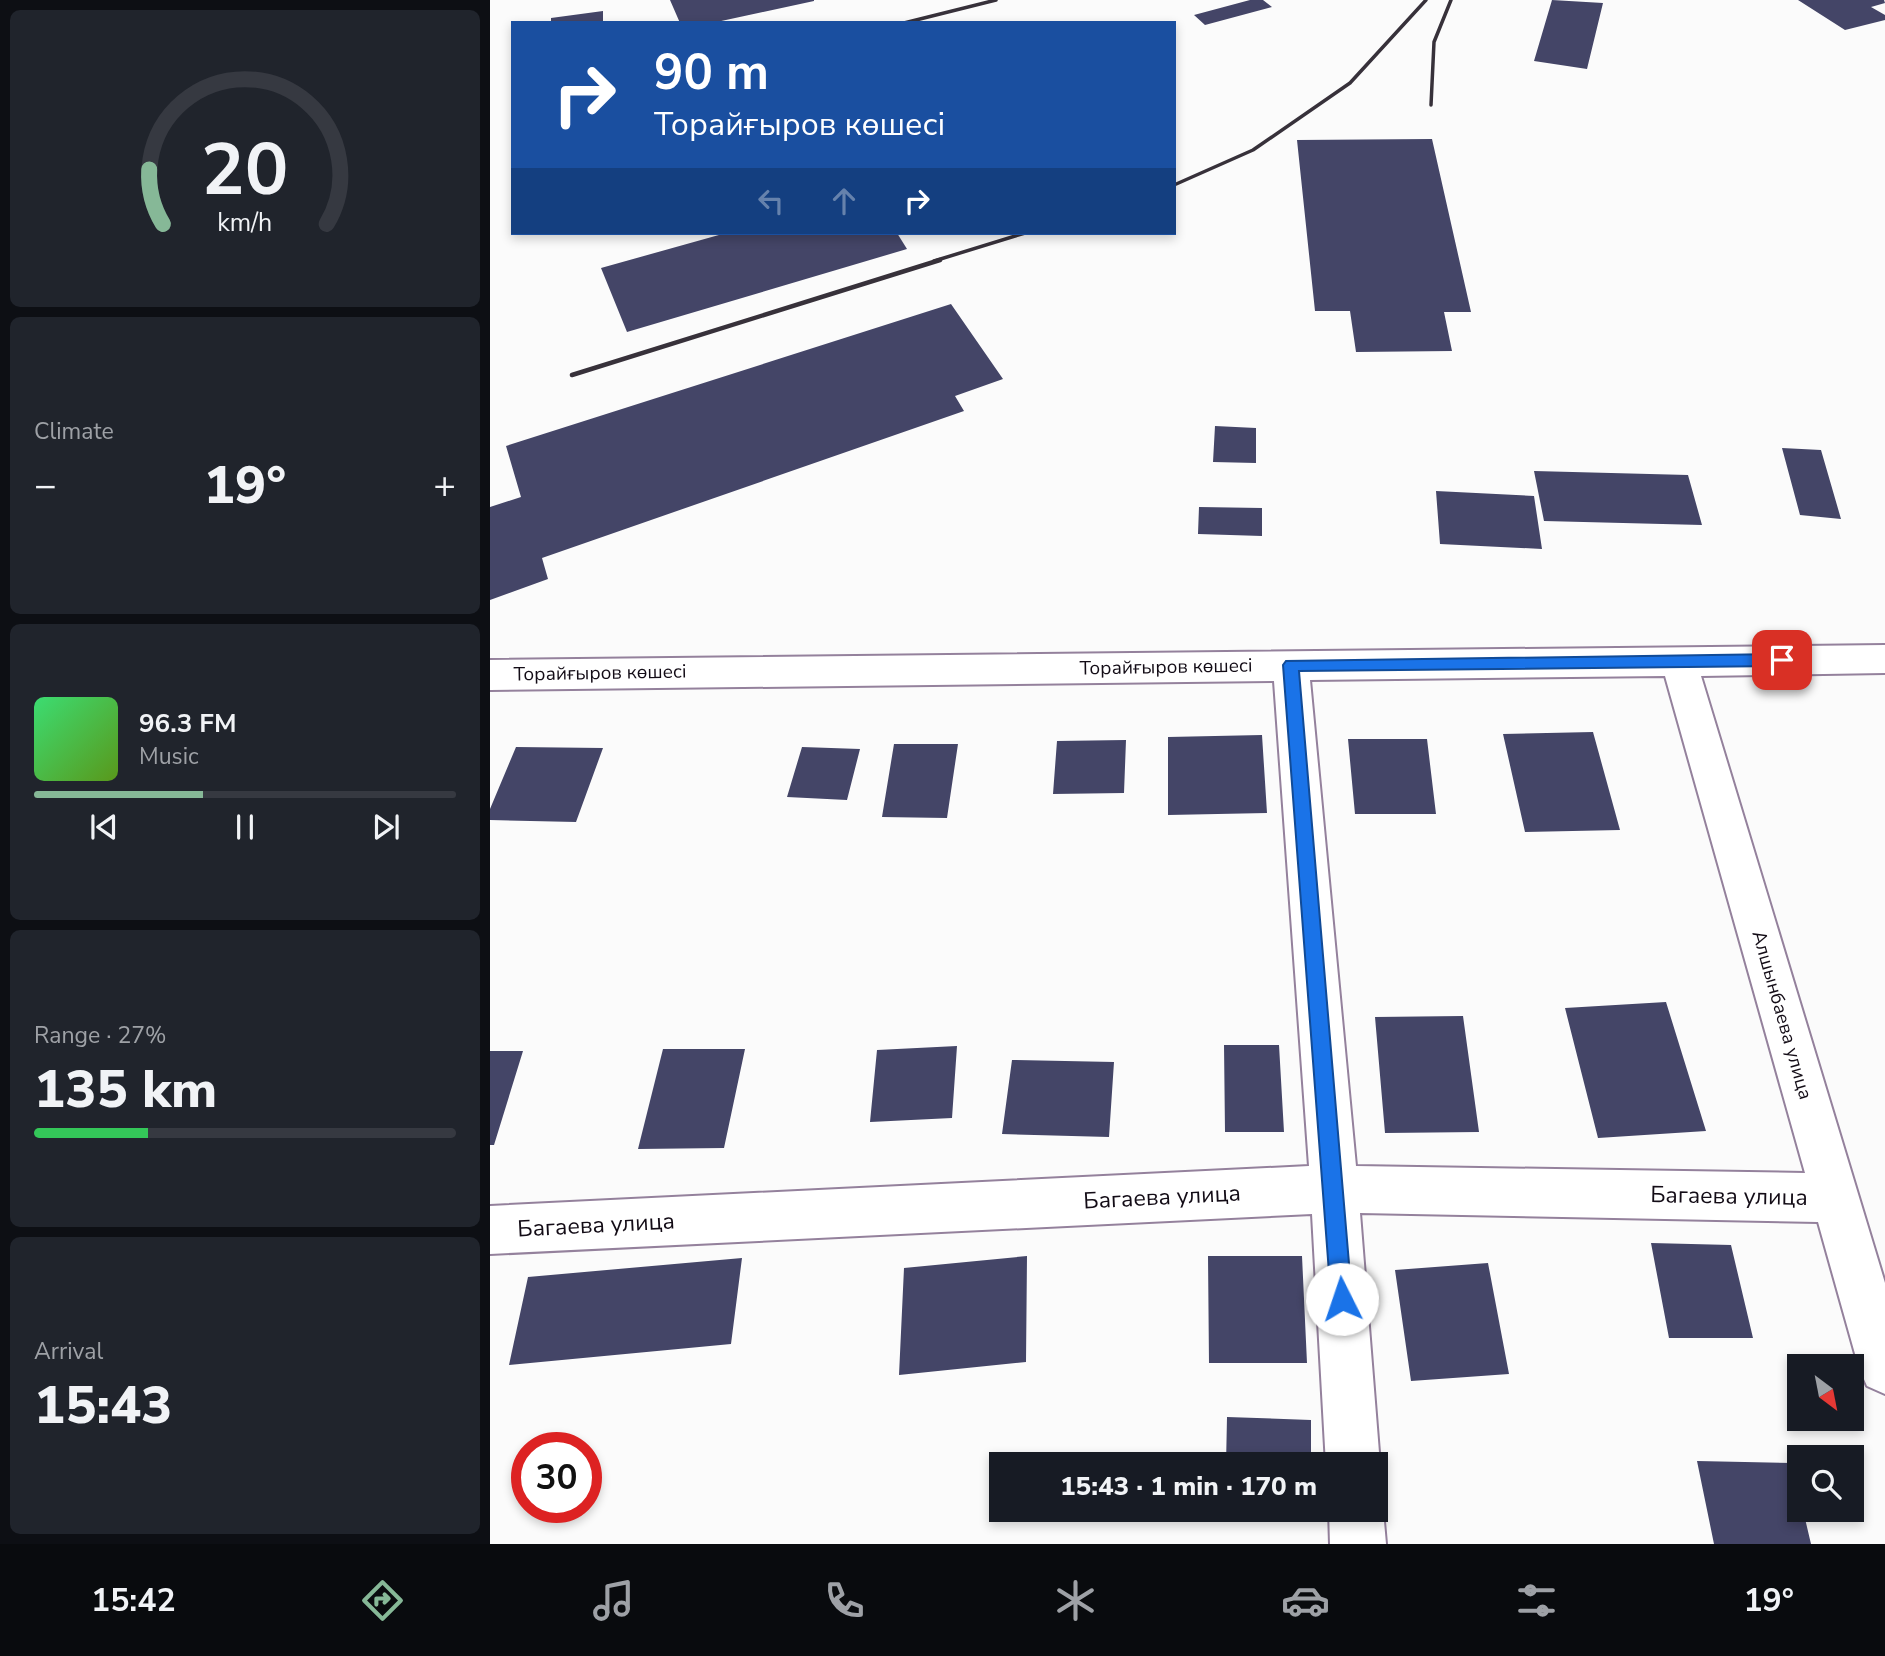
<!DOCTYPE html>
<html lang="en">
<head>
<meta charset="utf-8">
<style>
  :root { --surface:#171b24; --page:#20242c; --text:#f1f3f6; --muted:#9ea1a6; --line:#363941; --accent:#86b897 }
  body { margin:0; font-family:"Nunito Sans",sans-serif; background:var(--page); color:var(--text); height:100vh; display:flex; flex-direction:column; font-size:26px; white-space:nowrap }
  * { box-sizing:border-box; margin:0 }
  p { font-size:23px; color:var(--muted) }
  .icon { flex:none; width:38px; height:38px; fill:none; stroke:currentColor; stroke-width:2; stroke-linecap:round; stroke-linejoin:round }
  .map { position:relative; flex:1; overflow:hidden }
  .details { display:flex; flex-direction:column; gap:10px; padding:10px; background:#0d0f14; width:490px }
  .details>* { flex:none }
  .hud { position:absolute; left:21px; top:21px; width:665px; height:214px; border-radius:0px; box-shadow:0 4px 10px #0003; background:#1a4fa0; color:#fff; overflow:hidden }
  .needle { width:46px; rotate:148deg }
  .tools { position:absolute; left:1297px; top:1354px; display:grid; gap:14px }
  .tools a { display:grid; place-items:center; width:77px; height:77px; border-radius:0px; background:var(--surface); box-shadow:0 4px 10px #0003; font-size:35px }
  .speed { position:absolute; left:21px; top:1432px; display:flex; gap:14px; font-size:35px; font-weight:700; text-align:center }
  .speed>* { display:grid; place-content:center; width:91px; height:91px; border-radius:50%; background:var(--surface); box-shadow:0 4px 10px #0003; line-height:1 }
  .speed .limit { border:10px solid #d22; background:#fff; color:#111 }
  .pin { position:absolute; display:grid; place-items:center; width:60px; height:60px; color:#fff; margin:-30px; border-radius:14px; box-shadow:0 4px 10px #0006 }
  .me { position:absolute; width:77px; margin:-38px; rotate:356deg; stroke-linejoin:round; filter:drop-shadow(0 0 5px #0008) }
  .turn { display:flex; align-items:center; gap:24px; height:147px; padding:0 28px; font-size:32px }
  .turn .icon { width:91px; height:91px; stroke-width:2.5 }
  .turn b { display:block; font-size:49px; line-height:60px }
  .lanes { display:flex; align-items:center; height:66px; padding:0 28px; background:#0003; justify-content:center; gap:35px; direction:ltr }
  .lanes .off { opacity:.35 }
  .big { font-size:52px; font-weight:800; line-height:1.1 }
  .details .card { flex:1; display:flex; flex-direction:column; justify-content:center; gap:10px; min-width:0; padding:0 24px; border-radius:10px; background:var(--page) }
  .details .dial { align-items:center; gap:0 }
  .dial svg { height:182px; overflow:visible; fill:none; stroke:var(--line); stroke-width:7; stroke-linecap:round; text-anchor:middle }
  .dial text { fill:var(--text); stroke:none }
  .song { display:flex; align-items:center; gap:21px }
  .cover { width:84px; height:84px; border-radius:10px; background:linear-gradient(135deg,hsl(140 70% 55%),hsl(90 70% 35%)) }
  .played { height:7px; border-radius:4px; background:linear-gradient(90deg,var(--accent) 40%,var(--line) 40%) }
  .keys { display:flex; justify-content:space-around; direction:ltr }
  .heat { display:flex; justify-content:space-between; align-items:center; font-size:38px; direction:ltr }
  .charge { height:10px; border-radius:5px; background:linear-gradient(90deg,#34c759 27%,var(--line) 0) }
  .trip { position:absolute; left:499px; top:1452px; width:399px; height:70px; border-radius:0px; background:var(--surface); box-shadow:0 4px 10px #0003; font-weight:800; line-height:70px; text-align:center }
  .menu { display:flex; height:112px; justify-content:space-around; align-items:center; background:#090b0e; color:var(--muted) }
  .menu .icon { width:49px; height:49px }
  .menu .current { color:var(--accent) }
  .menu b { font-size:32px; color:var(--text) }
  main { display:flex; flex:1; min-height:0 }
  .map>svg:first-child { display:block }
</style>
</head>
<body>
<main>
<section class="details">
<div class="card dial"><svg viewBox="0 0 100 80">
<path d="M14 69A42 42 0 1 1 86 69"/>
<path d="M14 69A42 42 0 0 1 8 45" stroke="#86b897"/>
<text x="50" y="56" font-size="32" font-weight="700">20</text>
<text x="50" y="72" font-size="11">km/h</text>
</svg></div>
<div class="card"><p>Climate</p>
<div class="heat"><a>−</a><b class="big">19°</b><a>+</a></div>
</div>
<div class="card">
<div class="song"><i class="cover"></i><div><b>96.3 FM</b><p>Music</p></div></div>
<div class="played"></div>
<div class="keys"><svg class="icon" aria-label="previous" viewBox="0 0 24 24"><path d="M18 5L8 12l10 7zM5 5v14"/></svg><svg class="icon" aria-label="pause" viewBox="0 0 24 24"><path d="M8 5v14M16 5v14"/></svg><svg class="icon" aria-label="next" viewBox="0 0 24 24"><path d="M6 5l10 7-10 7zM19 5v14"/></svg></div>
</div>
<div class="card"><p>Range · 27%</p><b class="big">135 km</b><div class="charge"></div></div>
<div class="card"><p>Arrival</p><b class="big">15:43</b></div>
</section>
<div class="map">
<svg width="1395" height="1544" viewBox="0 0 1395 1544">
  <rect width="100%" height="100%" fill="#fbfbfb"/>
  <path fill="#444567" d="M 180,0 L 324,0 L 324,1 L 222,23 L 190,23 Z
    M 760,0 L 773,0 L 782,7 L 715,25 L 704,15 Z
    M 1062,0 L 1113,3 L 1097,69 L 1044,61 Z
    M 1308,0 L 1394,0 L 1395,3 L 1381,7 L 1395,15 L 1395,20 L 1355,30 Z
    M 113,11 L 113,23 L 61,23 L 61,18 Z
    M 942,139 L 981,312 L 954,312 L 962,351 L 866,352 L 860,311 L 825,311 L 807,140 Z
    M 236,233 L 407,233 L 417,249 L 137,332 L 111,268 Z
    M 461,304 L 513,379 L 465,396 L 474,411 L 52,558 L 58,579 L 0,600 L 0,507 L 31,497 L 16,446 Z
    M 725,426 L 766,428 L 766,463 L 723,462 Z
    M 1292,448 L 1331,450 L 1351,519 L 1310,515 Z
    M 1044,471 L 1198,475 L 1212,525 L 1054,521 Z
    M 946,491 L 1044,496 L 1052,549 L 950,544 Z
    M 709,507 L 772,508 L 772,536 L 708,534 Z
    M 1103,732 L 1130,830 L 1035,832 L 1013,734 Z
    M 772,735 L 777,813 L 678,815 L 678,737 Z
    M 858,739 L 937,739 L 946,814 L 865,814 Z
    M 636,740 L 634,793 L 563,794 L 567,741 Z
    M 404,744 L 468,744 L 457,818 L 392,817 Z
    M 26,747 L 113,748 L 86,822 L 0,820 L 0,809 Z
    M 312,747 L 370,749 L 357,800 L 297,797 Z
    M 1176,1002 L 1216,1131 L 1108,1138 L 1075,1008 Z
    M 973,1016 L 989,1132 L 895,1133 L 885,1017 Z
    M 734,1045 L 789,1045 L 794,1132 L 735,1132 Z
    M 467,1046 L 462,1118 L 380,1122 L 387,1050 Z
    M 173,1049 L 255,1049 L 234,1148 L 148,1149 Z
    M 0,1051 L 33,1051 L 4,1145 L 0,1145 Z
    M 522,1060 L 624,1062 L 619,1137 L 512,1134 Z
    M 1161,1243 L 1241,1245 L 1263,1338 L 1179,1338 Z
    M 537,1256 L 536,1362 L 409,1375 L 414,1268 Z
    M 718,1256 L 812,1256 L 817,1363 L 719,1363 Z
    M 252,1258 L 241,1344 L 19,1365 L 38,1277 Z
    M 998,1263 L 1019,1374 L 921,1381 L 905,1270 Z
    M 737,1417 L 821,1420 L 821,1465 L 736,1465 Z
    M 1207,1461 L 1302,1463 L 1309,1494 L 1309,1510 L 1313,1510 L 1321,1544 L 1224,1544 Z"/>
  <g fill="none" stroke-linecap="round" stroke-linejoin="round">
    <g stroke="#94819c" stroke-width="4">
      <path id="minor" d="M 1395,645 L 1395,673 L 1211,676 L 1395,1283 L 1395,1394 L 1377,1386 L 1369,1368 L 1328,1222 L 870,1213 L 890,1465 L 886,1476 L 886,1465 L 836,1465 L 822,1214 L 0,1254 L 0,1206 L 819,1166 L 784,681 L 0,690 L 0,660 ZM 1175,676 L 1315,1173 L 866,1166 L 820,680 Z
        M 886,1491 L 893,1510 L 896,1544 L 840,1544 L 839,1510 L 886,1510 Z"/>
    </g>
    <use href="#minor" fill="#fff" fill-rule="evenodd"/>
    <path stroke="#37313a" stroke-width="3.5" d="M 414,23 L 506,0
      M 941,105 L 944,42 L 961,0
      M 684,185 L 763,150 L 860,83 L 936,0
      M 444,261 L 535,233"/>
    <path stroke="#37313a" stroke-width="4.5" d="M 82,375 L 450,260"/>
  </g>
  <path fill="#1a73e8" stroke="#114b97" stroke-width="2" d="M 1292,654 L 1300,660 L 1292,666 L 809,671 L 862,1299 L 859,1307 L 852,1310 L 844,1307 L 841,1299 L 793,665 L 796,661 Z"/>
  <g text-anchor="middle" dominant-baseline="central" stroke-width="7" stroke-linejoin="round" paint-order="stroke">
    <g font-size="19" fill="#130c16" stroke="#fff">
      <text transform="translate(676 667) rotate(-1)">Торайғыров көшесі</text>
      <text transform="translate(110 673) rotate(-1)">Торайғыров көшесі</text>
      <text transform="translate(1292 1015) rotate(74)">Алшынбаева улица</text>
    </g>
    <g font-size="23" fill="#130c16" stroke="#fff">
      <text transform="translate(1239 1196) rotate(1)">Багаева улица</text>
      <text transform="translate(672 1197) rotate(-3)">Багаева улица</text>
      <text transform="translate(106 1225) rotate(-3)">Багаева улица</text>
    </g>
  </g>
</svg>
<div class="tools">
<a><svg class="needle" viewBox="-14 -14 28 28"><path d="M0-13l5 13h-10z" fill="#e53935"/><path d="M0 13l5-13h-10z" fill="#9ea1a6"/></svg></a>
<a><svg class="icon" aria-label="search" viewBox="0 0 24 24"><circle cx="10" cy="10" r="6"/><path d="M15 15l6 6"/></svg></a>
</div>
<div class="speed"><div class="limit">30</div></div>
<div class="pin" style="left:1292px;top:660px;background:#d93025"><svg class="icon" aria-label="arrive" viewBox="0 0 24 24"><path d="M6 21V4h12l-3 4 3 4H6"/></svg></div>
<svg class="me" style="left:852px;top:1299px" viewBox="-20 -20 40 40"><circle r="19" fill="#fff"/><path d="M0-13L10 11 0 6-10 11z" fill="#1a73e8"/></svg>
<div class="trip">15:43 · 1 min · 170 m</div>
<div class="hud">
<div class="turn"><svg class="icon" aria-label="right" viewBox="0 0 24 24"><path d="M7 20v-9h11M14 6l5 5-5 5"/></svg><div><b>90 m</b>Торайғыров көшесі</div></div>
<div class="lanes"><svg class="icon off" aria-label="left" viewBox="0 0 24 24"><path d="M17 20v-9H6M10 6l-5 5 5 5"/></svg><svg class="icon off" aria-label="ahead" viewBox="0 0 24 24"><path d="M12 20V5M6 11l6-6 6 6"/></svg><svg class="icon" aria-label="right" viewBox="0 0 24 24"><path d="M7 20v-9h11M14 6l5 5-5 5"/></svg></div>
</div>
</div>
</main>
<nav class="menu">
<b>15:42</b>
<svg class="icon current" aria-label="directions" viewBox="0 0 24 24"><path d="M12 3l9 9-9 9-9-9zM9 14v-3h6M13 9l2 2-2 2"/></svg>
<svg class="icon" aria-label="music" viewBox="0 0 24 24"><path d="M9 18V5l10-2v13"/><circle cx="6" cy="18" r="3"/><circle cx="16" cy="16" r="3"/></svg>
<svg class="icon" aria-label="phone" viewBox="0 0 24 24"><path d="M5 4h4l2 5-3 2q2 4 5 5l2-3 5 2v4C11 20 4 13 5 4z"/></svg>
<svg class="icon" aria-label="climate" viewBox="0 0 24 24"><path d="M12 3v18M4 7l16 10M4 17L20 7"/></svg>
<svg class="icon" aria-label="car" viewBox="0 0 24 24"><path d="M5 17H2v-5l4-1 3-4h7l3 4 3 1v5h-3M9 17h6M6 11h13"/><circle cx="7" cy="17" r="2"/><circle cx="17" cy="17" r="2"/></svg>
<svg class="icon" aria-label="filters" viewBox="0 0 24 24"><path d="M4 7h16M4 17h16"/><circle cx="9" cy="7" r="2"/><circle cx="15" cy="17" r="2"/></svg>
<b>19°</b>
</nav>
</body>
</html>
